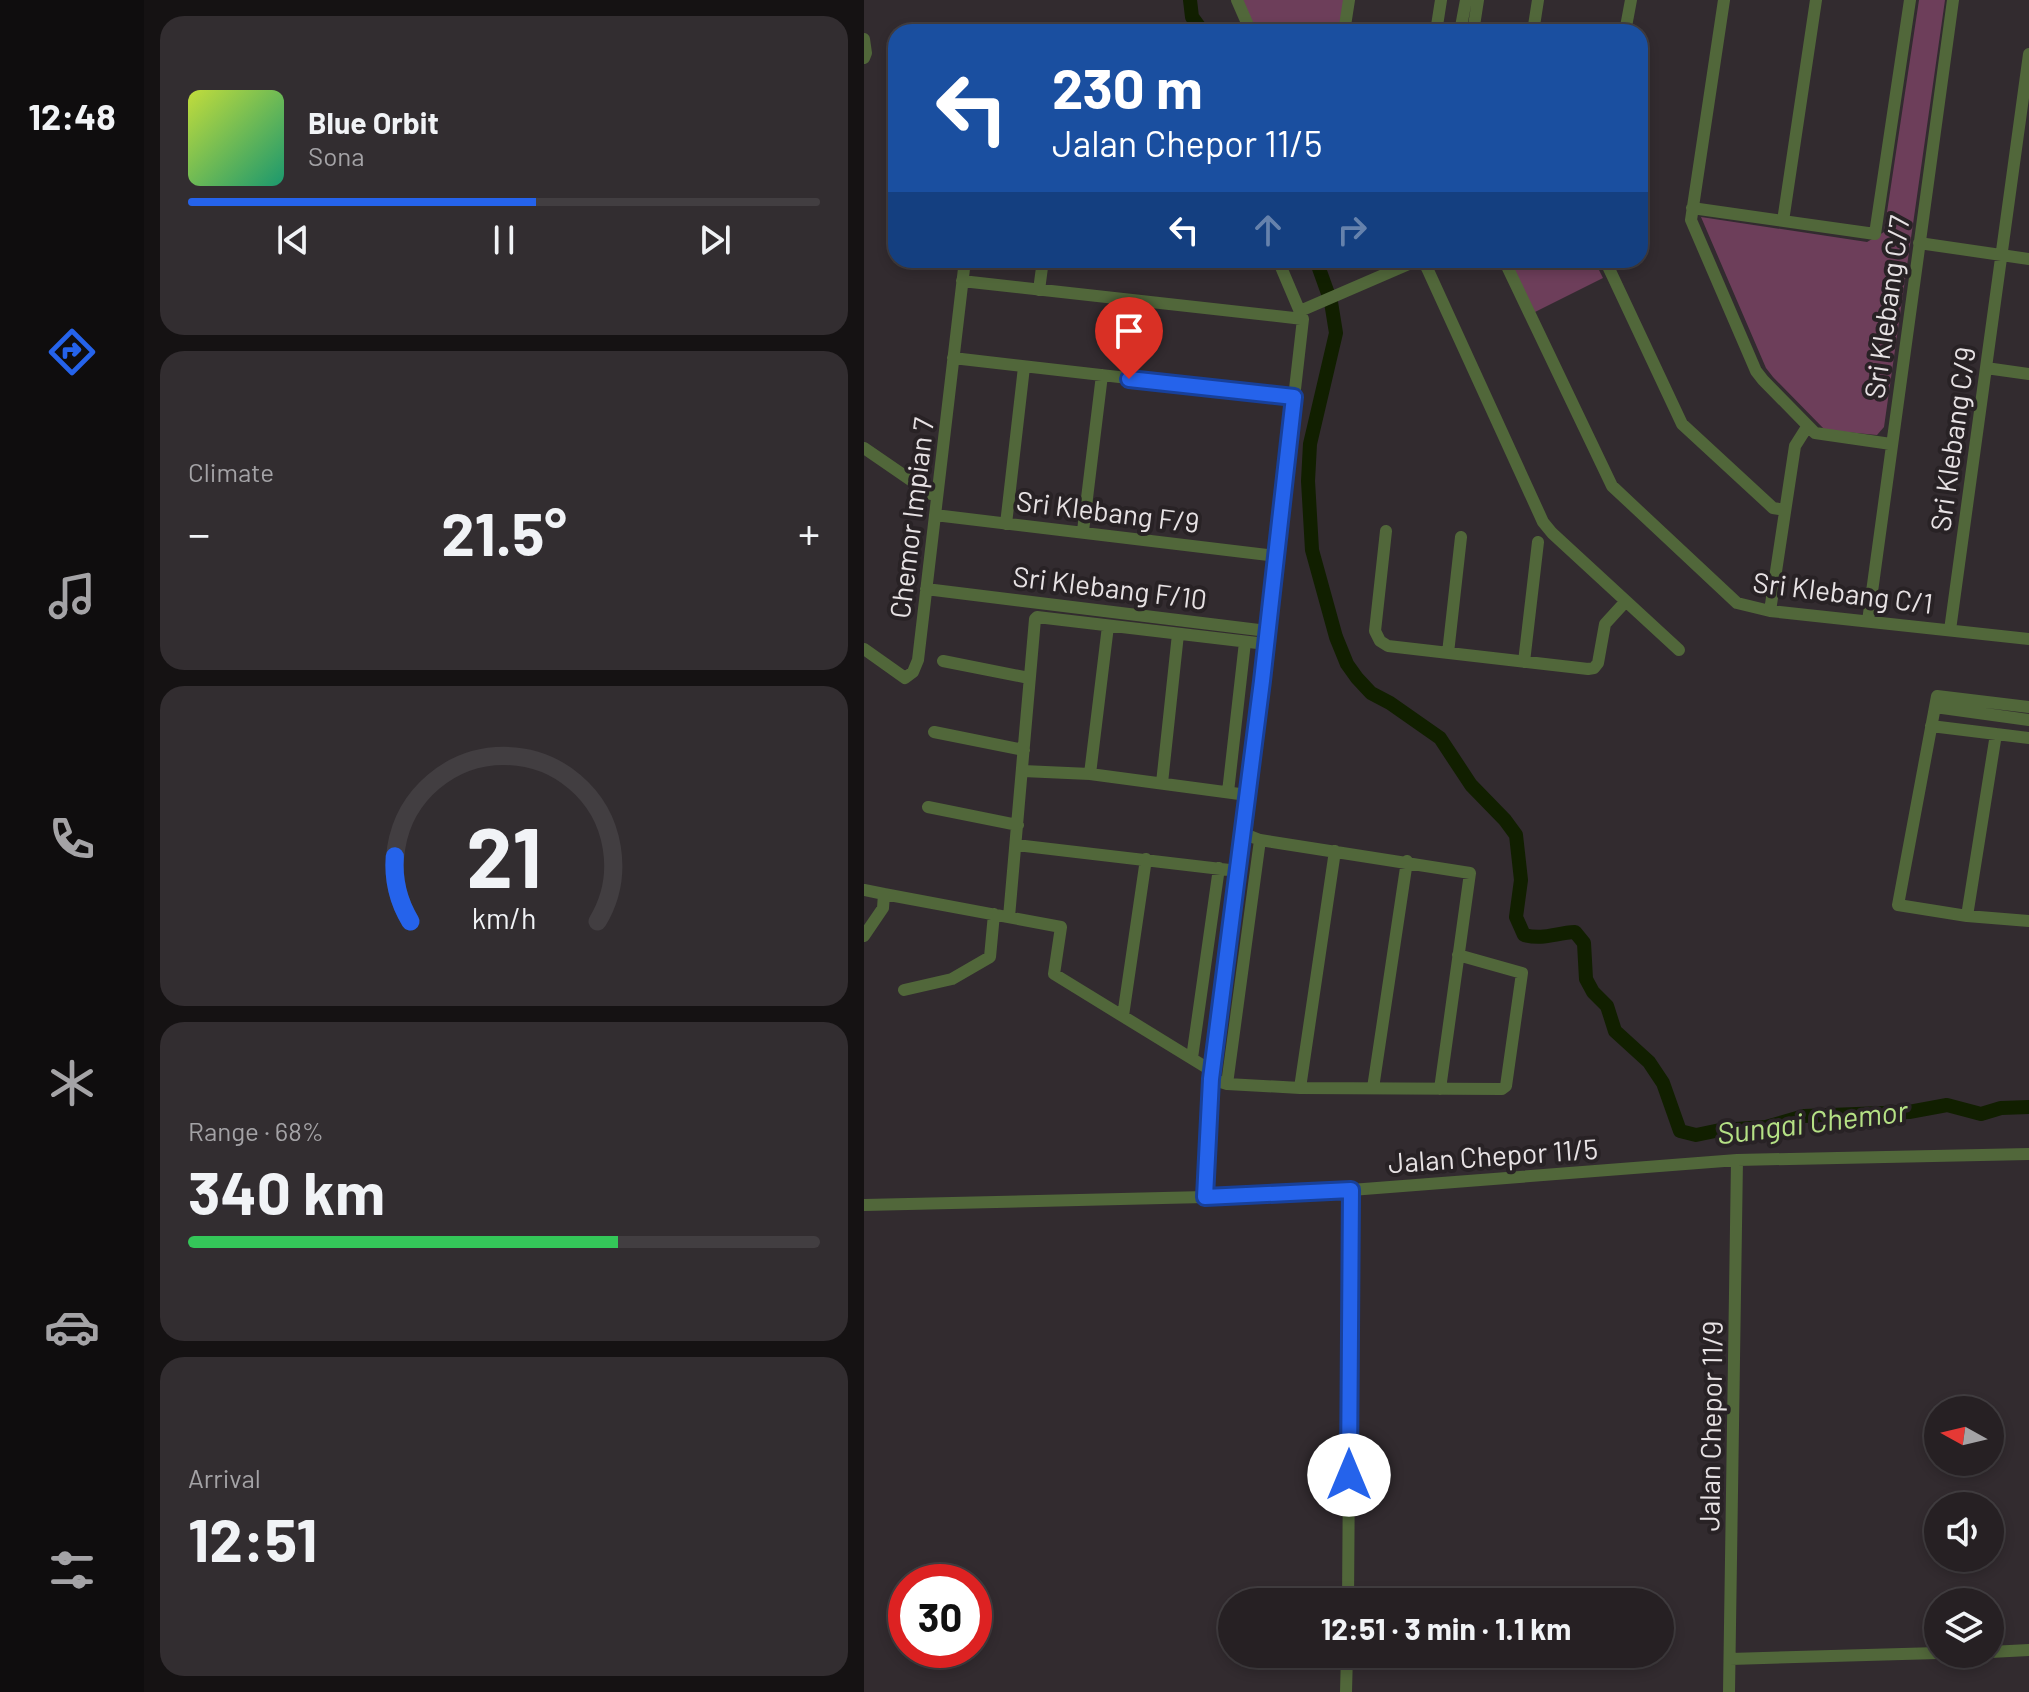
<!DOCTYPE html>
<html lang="en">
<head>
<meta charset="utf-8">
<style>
  :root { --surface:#262023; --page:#322d30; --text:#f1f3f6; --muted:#a4a3a6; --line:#423e41; --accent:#2563eb }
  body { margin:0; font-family:Barlow,sans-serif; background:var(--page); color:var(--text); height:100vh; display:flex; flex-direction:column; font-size:30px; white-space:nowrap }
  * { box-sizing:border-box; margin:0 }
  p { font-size:26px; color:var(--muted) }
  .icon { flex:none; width:44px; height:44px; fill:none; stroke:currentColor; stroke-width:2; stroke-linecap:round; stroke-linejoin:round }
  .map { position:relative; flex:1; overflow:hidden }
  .panel { display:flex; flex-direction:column; gap:16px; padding:16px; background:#151213; width:720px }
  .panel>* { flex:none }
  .hud { position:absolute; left:24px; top:24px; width:760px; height:244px; border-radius:24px; box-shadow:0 4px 12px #0003,0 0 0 2px var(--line); background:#1a4fa0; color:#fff; overflow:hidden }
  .needle { width:52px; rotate:278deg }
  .fabs { position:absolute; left:1060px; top:1396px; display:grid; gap:16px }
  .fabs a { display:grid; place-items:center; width:80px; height:80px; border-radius:50%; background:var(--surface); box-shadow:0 4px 12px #0003,0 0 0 2px var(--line); font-size:40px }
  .speed { position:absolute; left:24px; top:1564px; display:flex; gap:16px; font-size:40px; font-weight:700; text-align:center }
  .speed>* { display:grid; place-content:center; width:104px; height:104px; border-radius:50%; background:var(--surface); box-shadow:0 4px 12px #0003,0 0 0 2px var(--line); line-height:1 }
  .speed .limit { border:12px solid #d22; background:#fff; color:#111 }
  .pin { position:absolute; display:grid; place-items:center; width:68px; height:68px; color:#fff; margin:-82px -34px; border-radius:50% 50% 50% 0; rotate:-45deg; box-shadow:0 0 8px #0007 }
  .pin .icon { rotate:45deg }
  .me { position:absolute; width:88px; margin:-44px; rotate:0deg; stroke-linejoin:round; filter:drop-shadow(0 0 6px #0008) }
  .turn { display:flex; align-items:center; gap:28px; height:168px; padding:0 32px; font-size:36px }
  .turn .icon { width:104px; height:104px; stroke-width:2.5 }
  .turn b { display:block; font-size:56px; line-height:68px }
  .lanes { display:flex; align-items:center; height:76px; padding:0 32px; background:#0003; justify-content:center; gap:40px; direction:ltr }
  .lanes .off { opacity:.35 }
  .big { font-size:60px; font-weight:700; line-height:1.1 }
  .panel .widget { flex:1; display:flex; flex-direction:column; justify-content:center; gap:12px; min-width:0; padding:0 28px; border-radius:24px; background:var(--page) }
  .panel .dial { align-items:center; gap:0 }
  .dial svg { height:208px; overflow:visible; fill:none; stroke:var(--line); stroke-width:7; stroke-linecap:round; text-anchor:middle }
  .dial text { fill:var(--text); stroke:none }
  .song { display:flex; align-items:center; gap:24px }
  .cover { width:96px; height:96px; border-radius:12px; background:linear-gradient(135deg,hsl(70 70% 55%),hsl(160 70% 35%)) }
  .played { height:8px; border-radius:4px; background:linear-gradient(90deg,var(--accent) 55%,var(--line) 55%) }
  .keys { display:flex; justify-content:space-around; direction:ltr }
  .heat { display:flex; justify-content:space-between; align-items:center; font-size:44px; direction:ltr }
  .charge { height:12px; border-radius:6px; background:linear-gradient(90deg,#34c759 68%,var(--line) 0) }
  .trip { position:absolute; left:354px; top:1588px; width:456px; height:80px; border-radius:40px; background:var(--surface); box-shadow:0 4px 12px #0003,0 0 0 2px var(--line); font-weight:700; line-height:80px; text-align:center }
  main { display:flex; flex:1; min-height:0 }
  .tab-bar { display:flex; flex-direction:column; width:144px; justify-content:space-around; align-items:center; background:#0f0d0e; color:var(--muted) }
  .tab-bar .icon { width:56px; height:56px }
  .tab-bar .on { color:var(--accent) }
  .tab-bar b { font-size:36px; color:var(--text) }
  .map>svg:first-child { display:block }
</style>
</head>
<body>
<main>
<nav class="tab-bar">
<b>12:48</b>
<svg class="icon on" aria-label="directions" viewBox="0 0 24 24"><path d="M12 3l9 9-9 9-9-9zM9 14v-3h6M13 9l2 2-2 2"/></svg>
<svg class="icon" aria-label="music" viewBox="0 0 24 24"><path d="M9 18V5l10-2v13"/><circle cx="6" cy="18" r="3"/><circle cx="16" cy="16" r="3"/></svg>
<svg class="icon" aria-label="phone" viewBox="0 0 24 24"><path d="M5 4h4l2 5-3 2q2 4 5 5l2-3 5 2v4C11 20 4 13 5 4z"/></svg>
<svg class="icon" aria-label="climate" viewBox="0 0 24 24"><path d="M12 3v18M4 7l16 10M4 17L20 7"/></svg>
<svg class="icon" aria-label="car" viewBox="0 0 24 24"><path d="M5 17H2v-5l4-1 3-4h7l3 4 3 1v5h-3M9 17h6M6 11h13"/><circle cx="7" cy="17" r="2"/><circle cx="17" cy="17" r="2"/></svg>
<svg class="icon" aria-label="filters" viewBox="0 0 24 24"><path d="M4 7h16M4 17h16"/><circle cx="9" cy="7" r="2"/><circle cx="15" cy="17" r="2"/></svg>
</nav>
<section class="panel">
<div class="widget">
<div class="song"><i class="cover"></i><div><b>Blue Orbit</b><p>Sona</p></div></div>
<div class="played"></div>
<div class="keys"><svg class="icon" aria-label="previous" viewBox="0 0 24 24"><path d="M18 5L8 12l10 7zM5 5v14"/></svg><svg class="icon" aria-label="pause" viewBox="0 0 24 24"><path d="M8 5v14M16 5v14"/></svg><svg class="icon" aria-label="next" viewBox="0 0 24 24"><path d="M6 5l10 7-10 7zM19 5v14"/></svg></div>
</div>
<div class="widget"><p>Climate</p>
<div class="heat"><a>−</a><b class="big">21.5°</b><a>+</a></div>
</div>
<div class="widget dial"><svg viewBox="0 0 100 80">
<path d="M14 69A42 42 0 1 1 86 69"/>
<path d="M14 69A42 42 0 0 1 8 44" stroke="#2563eb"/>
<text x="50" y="56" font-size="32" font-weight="700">21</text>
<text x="50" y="72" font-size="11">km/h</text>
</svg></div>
<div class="widget"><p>Range · 68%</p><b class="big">340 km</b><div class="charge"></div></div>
<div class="widget"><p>Arrival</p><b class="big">12:51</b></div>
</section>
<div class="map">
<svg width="1165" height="1692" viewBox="0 0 1165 1692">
  <rect width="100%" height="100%" fill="#322b2f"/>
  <path fill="#6d3e5a" d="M 373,0 L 485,0 L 480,32 L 387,32 Z
    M 1055,0 L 1081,0 L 1020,427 L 1013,435 L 961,430 L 909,377 L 902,368 L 837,217 L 1003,242 L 1020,232 Z
    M 646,260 L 730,260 L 739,278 L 669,313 Z"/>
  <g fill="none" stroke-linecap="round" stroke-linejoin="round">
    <path stroke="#111f00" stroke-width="14" d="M 326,0 L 328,17 L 339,32
      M 452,260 L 467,302 L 472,333 L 446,444 L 444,481 L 448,550 L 472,637 L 483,664 L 493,678 L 507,693 L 526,703 L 576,738 L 607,785 L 641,820 L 652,835 L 657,880 L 652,917 L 660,935 C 680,940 691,933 711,932 L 720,943 L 722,979 L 729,992 L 743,1006 L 751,1031 L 785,1062 L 799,1083 L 816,1131 L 832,1135 L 856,1130 L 902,1127 L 940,1116 L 1045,1112 L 1083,1105 L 1117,1114 L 1137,1108 L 1165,1107"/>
    <path stroke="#51673a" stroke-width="12" d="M 373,0 L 387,32
      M 860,0 L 827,220 L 892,371 L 899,380 L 951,433 L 1027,444
      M 480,32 L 485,0
      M 572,32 L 577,0
      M 596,32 L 602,0
      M 609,32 L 614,0
      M 669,32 L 674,0
      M 761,32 L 767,0
      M 0,39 L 2,53 L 0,58
      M 828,208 L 1011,234 L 1046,0
      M 919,221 L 952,0
      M 1055,243 L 1165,259
      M 485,260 L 486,262 L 497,260
      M 557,260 L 563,268 L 679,522 L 688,533 L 815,650
      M 640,260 L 748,486 L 873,603 L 906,611 L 1165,639
      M 741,260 L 818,424 L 909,508 L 921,510
      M 98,281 L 439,319
      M 175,290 L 179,260
      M 436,311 L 554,260
      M 89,358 L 430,397
      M 1122,368 L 1165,374
      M 0,448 L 67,494
      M 71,515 L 412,556
      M 142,524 L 160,367
      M 219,531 L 238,375
      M 522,531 L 511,631 L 516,641 L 524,646 L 724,669 L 730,668 L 734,663 L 741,624 L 762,601
      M 62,589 L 403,631
      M 906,611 L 931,446 L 943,427
      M 1004,621 L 1089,0
      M 1086,630 L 1165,54
      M 0,649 L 41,678 L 49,672 L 54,660 L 101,260
      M 584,653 L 597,537
      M 79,661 L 165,678
      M 660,662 L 674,542
      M 1071,707 L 1165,720
      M 1165,707 L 1073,696 L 1034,905 L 1103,916 L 1165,921
      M 1067,726 L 1165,738
      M 70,732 L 160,750
      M 159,771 L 226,774 L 383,795
      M 226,774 L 244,626
      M 298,783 L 314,634
      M 364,792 L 381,642
      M 64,807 L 154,825
      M 378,833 L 396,840 L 606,873 L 576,1089
      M 152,845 L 374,871
      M 0,890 L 20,894 L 19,908 L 0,936
      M 20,894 L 197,927 L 190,974 L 348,1071
      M 1103,916 L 1132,734
      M 145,917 L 171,619 L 173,617 L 402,644
      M 40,990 L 88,979 L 126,957 L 130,914
      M 259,1016 L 282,859
      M 328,1058 L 355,868
      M 347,1079 L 363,1084 L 436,1088 L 638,1089 L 642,1086 L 658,973 L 594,955
      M 363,1084 L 396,840
      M 436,1088 L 471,851
      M 509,1088 L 543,861
      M 341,1197 L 347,1079 L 401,652 L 439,319 L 414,260
      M 0,1205 L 341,1197 L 487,1190 L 873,1160 L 1165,1154
      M 484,1602 L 487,1190
      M 1126,1652 L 1165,1650
      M 866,1659 L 1074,1653
      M 482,1692 L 483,1654
      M 865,1692 L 873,1160"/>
  </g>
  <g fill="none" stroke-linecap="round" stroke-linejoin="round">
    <g stroke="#184099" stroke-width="20">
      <path id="route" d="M 265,379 L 430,397 L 398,681 L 347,1079 L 341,1197 L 487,1190 L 485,1475"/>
    </g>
    <use href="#route" stroke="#2563eb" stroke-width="14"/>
  </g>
  <g text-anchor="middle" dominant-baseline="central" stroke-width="8" stroke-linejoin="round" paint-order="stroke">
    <g font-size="28" fill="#e7e2e4" stroke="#282225">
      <text transform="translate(1022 307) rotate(-82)">Sri Klebang C/7</text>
      <text transform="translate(1088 439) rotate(-82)">Sri Klebang C/9</text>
      <text transform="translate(244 511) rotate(7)">Sri Klebang F/9</text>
      <text transform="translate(47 518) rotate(-83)">Chemor Impian 7</text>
      <text transform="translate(246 587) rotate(7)">Sri Klebang F/10</text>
      <text transform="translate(979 592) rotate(7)">Sri Klebang C/1</text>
      <text transform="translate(629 1155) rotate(-4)">Jalan Chepor 11/5</text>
      <text transform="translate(846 1426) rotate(-89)">Jalan Chepor 11/9</text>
    </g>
    <g font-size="30" font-style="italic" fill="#b5e185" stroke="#282225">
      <text transform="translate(948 1121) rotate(-7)">Sungai Chemor</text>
    </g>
  </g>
</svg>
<div class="fabs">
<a><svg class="needle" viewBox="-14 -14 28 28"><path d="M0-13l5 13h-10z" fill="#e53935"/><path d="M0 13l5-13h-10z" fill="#a4a3a6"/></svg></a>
<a><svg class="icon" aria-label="sound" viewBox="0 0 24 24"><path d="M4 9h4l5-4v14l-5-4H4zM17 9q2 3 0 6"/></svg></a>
<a><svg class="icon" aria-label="layers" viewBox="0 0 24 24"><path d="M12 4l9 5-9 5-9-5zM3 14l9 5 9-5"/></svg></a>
</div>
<div class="speed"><div class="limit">30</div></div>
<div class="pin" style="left:265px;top:379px;background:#d93025"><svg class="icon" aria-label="arrive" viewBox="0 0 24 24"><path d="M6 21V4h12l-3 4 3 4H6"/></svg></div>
<svg class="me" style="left:485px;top:1475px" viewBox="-20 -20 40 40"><circle r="19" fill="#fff"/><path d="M0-13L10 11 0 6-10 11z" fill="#2563eb"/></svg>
<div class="trip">12:51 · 3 min · 1.1 km</div>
<div class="hud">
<div class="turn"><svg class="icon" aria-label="left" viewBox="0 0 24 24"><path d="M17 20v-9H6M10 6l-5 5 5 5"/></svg><div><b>230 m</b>Jalan Chepor 11/5</div></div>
<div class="lanes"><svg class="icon" aria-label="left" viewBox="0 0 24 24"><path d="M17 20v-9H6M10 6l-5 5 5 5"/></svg><svg class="icon off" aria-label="ahead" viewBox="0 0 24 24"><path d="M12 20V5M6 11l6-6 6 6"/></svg><svg class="icon off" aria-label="right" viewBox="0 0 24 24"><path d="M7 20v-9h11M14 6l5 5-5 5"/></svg></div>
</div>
</div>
</main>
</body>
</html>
